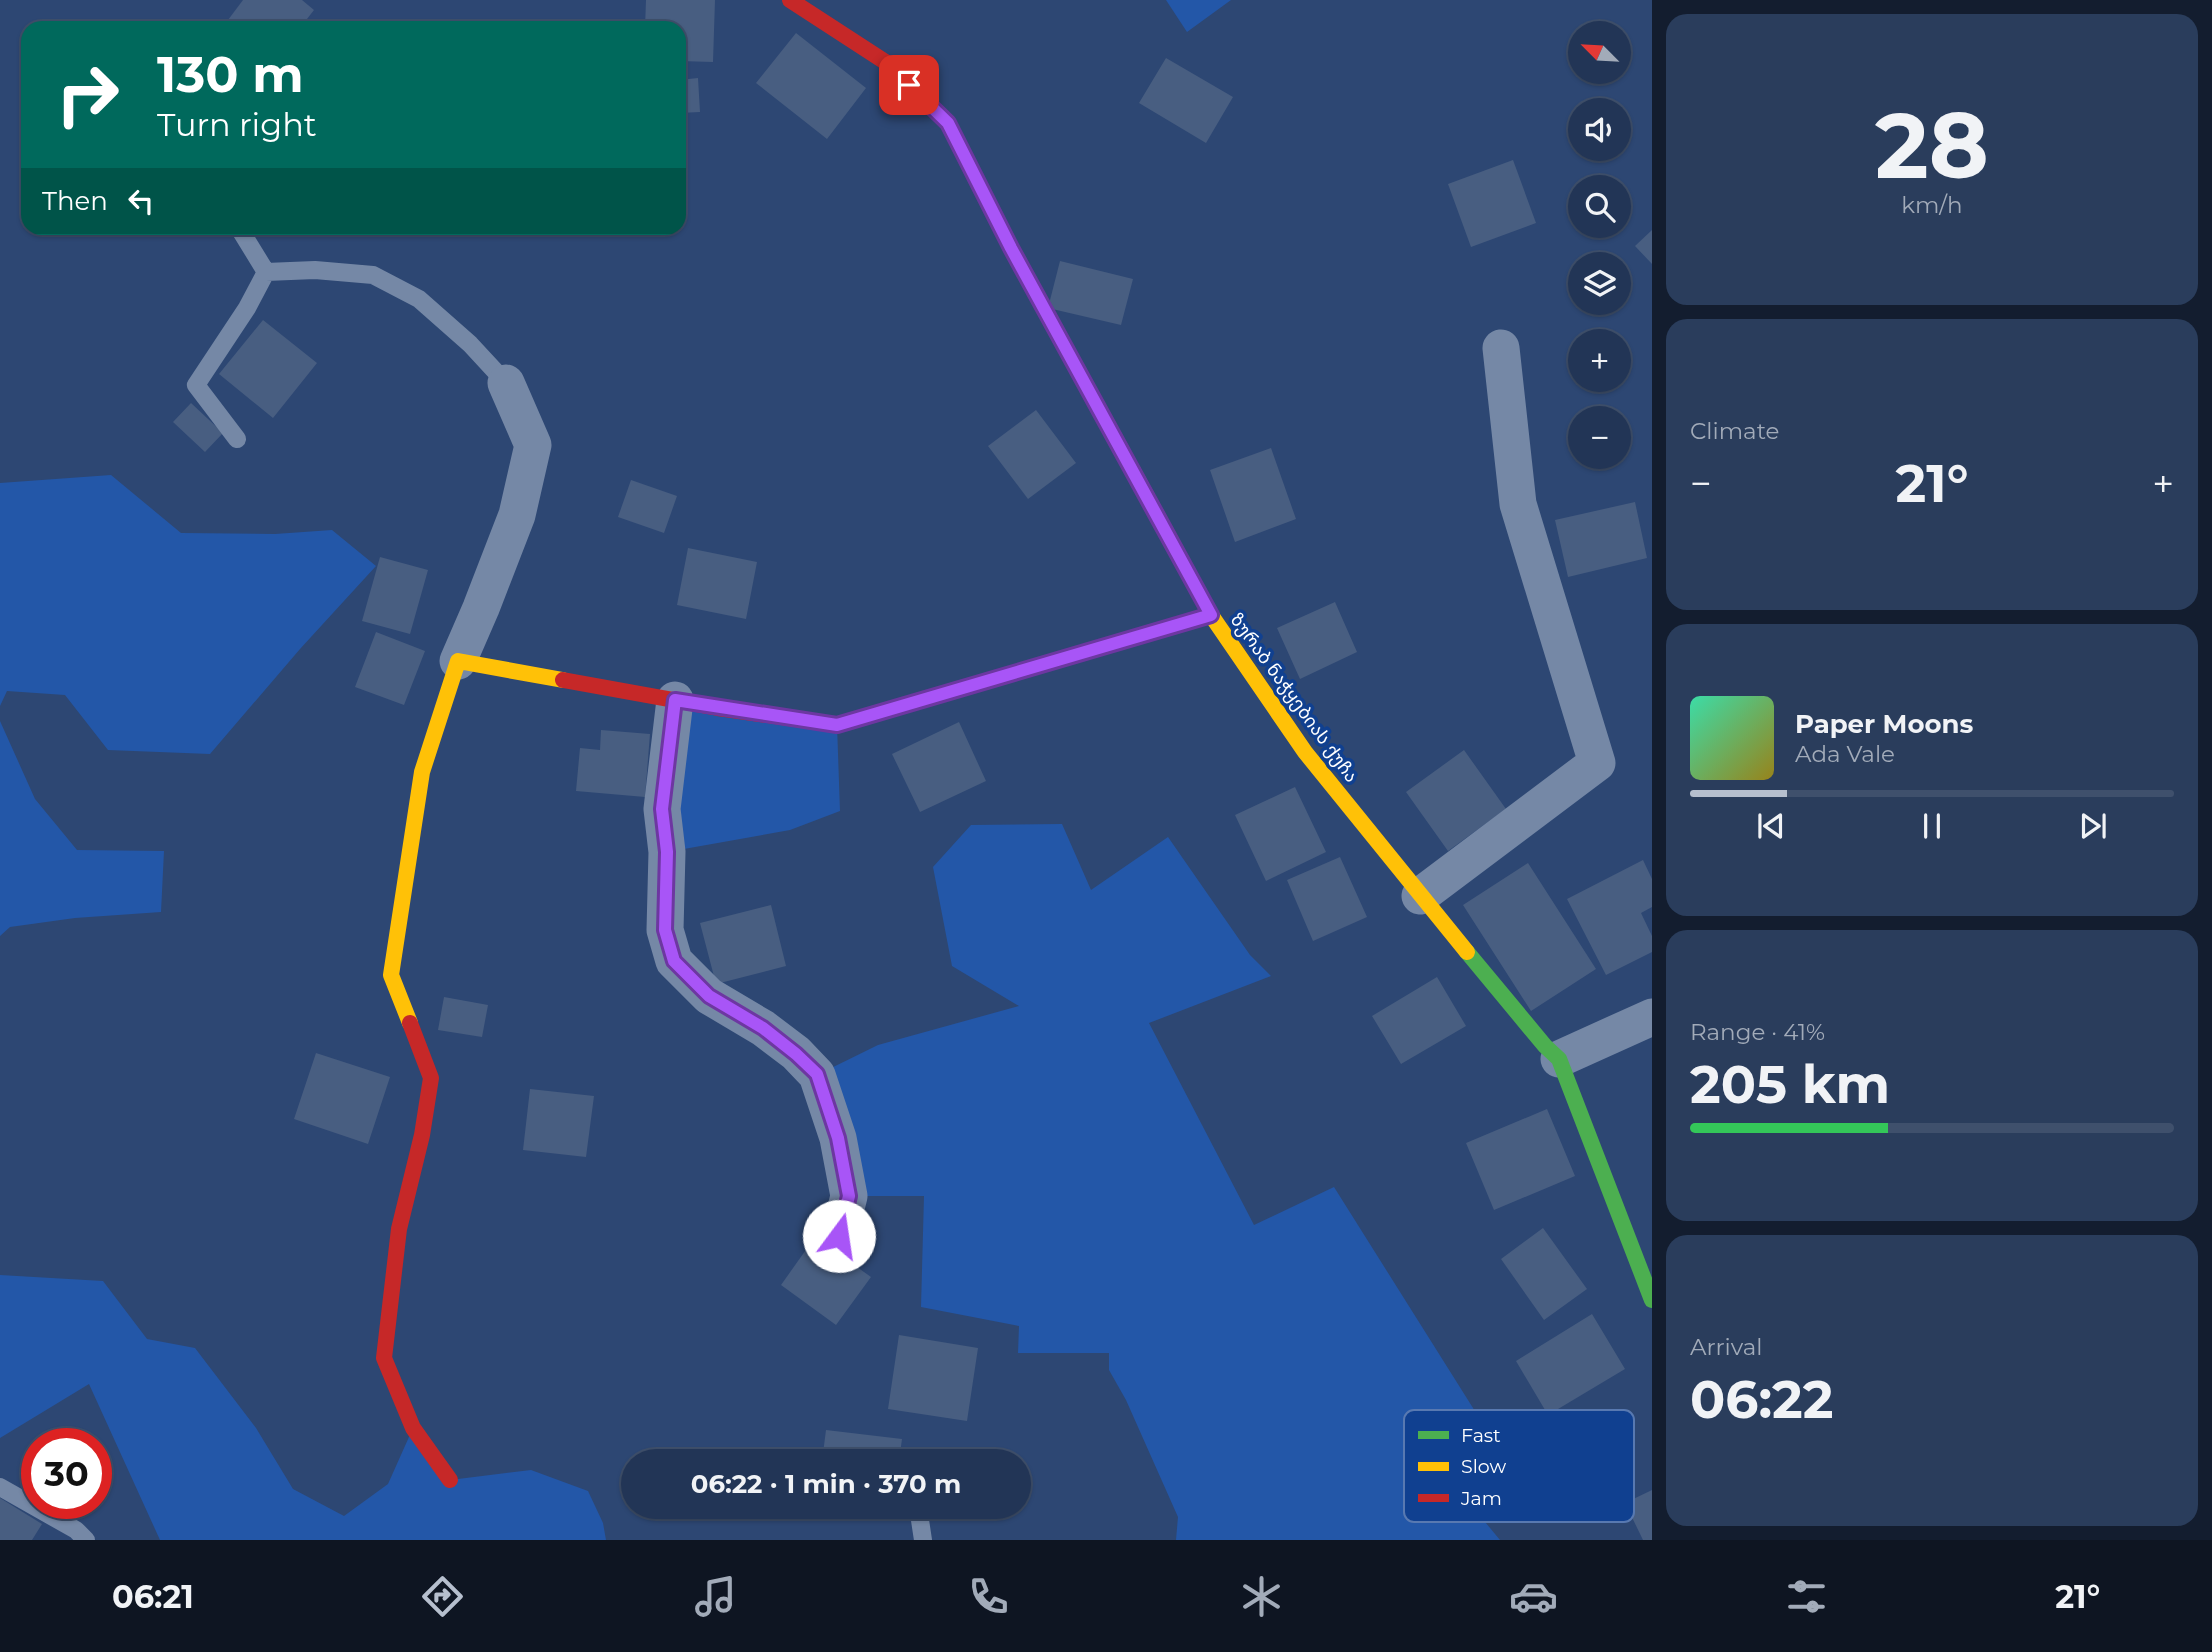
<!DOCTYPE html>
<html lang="en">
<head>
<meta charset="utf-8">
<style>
  :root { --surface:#223556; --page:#2a3d5c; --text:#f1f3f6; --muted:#a2abb9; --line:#3f506c; --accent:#b6bfce }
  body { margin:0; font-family:Montserrat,"Noto Sans Georgian",sans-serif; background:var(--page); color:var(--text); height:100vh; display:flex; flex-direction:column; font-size:26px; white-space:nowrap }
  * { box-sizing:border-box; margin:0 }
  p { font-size:23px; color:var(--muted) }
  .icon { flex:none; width:38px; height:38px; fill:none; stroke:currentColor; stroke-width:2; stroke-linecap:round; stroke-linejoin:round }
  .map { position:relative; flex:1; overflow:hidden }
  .sheet { display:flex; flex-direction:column; gap:14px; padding:14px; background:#131d2f; width:560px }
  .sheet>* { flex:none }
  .top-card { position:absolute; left:21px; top:21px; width:665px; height:214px; border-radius:21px; box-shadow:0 2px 5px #0004,0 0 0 2px var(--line); background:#00695c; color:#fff; overflow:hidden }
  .needle { width:46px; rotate:294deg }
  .buttons { position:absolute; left:1568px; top:21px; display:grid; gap:14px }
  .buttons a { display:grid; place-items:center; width:63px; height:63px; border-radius:50%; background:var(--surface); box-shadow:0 2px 5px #0004,0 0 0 2px var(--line); font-size:35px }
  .speed { position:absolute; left:21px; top:1428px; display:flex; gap:14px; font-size:35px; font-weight:700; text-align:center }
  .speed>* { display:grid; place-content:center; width:91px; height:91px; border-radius:50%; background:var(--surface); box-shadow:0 2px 5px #0004,0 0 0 2px var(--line); line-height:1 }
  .speed .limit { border:10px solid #d22; background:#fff; color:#111 }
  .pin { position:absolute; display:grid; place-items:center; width:60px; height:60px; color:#fff; margin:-30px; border-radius:14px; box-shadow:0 4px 10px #0006 }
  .me { position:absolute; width:77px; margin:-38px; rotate:14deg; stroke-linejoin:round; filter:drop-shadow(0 0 5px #0008) }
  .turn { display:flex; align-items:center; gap:24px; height:147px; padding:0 21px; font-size:32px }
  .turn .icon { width:91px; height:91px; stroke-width:2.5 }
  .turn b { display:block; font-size:49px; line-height:60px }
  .then { display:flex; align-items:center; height:66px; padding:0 21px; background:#0003; gap:14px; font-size:26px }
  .big { font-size:52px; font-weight:700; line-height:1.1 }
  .sheet .widget { flex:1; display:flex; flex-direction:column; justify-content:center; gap:10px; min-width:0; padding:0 24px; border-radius:21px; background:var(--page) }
  .sheet .dial { align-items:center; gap:0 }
  .dial b { font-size:91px; line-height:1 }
  .song { display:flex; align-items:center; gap:21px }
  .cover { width:84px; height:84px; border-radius:10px; background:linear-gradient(135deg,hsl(160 70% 55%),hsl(50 70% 35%)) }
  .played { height:7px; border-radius:4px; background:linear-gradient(90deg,var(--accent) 20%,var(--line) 20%) }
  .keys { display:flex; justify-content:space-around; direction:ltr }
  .heat { display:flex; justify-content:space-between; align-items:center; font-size:38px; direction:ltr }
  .charge { height:10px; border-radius:5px; background:linear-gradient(90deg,#34c759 41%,var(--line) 0) }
  .trip { position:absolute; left:621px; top:1449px; width:410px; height:70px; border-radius:35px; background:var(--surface); box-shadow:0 2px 5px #0004,0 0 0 2px var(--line); font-weight:700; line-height:70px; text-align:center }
  .tabs { display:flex; height:112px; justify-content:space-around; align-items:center; background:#0e1522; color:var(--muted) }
  .tabs .icon { width:49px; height:49px }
  .tabs .active { color:var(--accent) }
  .tabs b { font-size:32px; color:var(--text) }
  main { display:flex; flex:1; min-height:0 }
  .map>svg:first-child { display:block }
</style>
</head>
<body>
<main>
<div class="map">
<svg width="1652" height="1540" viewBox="0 0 1652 1540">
  <rect width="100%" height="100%" fill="#2d4773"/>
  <path fill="#2357a8" d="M 1166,0 L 1231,0 L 1187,32 Z
    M 111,475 L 181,533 L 275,534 L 332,530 L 376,566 L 300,649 L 210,754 L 108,750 L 65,695 L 7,691 L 0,706 L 0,483 Z
    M 675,700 L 837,725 L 840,811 L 790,830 L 667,852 Z
    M 0,721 L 35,799 L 77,850 L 164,851 L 161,912 L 75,918 L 10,927 L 0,936 Z
    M 1062,824 L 1091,890 L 1168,837 L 1250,955 L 1271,976 L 1149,1023 L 1254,1225 L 1334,1187 L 1490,1435 L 1451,1481 L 1500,1540 L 1176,1540 L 1178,1517 L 1126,1400 L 1109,1370 L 1109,1353 L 1018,1353 L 1019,1326 L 921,1307 L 924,1196 L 849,1196 L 817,1075 L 878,1045 L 1019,1006 L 952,966 L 933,867 L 971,825 Z
    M 0,1275 L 103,1281 L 147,1339 L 195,1348 L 256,1428 L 293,1489 L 344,1516 L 388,1484 L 413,1428 L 450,1480 L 531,1470 L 588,1491 L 603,1523 L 606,1540 L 160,1540 L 89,1384 L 0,1438 Z"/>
  <path fill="#485e81" d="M 243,0 L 302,0 L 314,10 L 300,28 L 222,28 Z
    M 646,0 L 715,0 L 713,62 L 679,61 L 679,28 L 645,28 Z
    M 796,33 L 866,88 L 827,139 L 756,83 Z
    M 1166,58 L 1233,97 L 1206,143 L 1139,103 Z
    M 698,78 L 700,112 L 679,113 L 679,80 Z
    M 1513,160 L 1536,223 L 1471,247 L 1448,184 Z
    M 1652,230 L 1652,264 L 1635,246 Z
    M 1060,261 L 1133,279 L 1121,325 L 1048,308 Z
    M 263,320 L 317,363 L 273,418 L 219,374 Z
    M 191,403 L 223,433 L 205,452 L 173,422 Z
    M 1036,410 L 1076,463 L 1028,499 L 988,446 Z
    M 1271,448 L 1296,519 L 1235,542 L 1210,470 Z
    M 631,480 L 677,496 L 664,533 L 618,517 Z
    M 1635,502 L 1647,558 L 1568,577 L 1555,520 Z
    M 688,548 L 757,562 L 746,619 L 677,605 Z
    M 380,557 L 428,570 L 410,634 L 362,621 Z
    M 1335,602 L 1357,652 L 1300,679 L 1277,628 Z
    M 376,632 L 425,651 L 404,705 L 355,687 Z
    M 959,722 L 986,781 L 920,812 L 892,754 Z
    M 601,730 L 650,734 L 645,797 L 576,791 L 580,748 L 600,750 Z
    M 1464,750 L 1506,809 L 1448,851 L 1406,792 Z
    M 1295,787 L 1326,852 L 1266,881 L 1235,815 Z
    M 1340,857 L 1367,917 L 1313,941 L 1287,880 Z
    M 1643,860 L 1652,879 L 1652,907 L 1641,913 L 1652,936 L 1652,952 L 1606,975 L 1567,899 Z
    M 1528,863 L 1596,969 L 1531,1011 L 1463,905 Z
    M 771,905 L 786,966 L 716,984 L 700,923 Z
    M 1437,977 L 1466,1026 L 1401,1064 L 1372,1016 Z
    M 444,997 L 488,1005 L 482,1037 L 438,1030 Z
    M 316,1053 L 390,1077 L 368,1144 L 294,1119 Z
    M 530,1089 L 594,1096 L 586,1157 L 523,1150 Z
    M 1547,1109 L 1575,1176 L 1494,1210 L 1466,1143 Z
    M 1543,1228 L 1587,1289 L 1544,1320 L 1501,1259 Z
    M 815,1237 L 871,1277 L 836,1325 L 781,1285 Z
    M 1592,1314 L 1625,1369 L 1548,1415 L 1516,1361 Z
    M 899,1335 L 978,1348 L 967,1421 L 888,1409 Z
    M 826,1430 L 902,1439 L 899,1461 L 822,1461 Z
    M 1652,1490 L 1652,1540 L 1643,1540 L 1625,1503 Z
    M 0,1498 L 42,1524 L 32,1540 L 0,1540 Z"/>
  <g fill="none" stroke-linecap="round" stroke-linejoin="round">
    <path stroke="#7588a6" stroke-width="18" d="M 239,228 L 266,272 L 315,270 L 373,275 L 419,299 L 470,344 L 506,383
      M 237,439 L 196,385 L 247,308 L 266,272
      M 0,1487 L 76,1530 L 86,1540
      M 918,1507 L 923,1540"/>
    <path stroke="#7588a6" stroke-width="37" d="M 458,661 L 481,608 L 517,515 L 533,445 L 506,383
      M 675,700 L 662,809 L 667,852 L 665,930 L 674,961 L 709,996 L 763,1028 L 796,1053 L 817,1075 L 838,1138 L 849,1196 L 839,1236
      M 1420,896 L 1597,763 L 1518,504 L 1501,348
      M 1559,1059 L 1652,1017"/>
    <path stroke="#4caf50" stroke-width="16" d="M 955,137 L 1011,248 L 1133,471
      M 950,692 L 1211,615
      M 1467,952 L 1545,1046 L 1559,1059 L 1652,1300"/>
    <path stroke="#ffc107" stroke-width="16" d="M 1133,471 L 1211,615 L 1305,752 L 1467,952
      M 410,1023 L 391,975 L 422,772 L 458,661 L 563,680"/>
    <path stroke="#c62828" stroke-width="16" d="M 790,0 L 890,65 L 948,123 L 955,137
      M 563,680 L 718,708 L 837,725 L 950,692
      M 410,1023 L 431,1078 L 422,1135 L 399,1229 L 384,1358 L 413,1428 L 450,1480"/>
  </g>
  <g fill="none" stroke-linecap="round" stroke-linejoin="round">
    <g stroke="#6d37a1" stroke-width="18">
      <path id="route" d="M 839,1236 L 849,1196 L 838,1138 L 817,1074 L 796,1054 L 763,1028 L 709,996 L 674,961 L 665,930 L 667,852 L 662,809 L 675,700 L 837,725 L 1211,615 L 1011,248 L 948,123 L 909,85"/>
    </g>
    <use href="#route" stroke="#a855f7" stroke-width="12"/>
  </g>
  <g text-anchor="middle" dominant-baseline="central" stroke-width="7" stroke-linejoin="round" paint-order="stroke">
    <g font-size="18" fill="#fff" stroke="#104090">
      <text transform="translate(1294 698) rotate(54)">ზურაბ ნაჭყებიას ქუჩა</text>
    </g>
  </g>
  <rect x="1404" y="1410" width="230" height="112" rx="10" fill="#104090" stroke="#5879b1" stroke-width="2"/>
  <rect x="1418" y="1431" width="31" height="8" fill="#4caf50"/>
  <rect x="1418" y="1462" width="31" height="9" fill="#ffc107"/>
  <rect x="1418" y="1494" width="31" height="8" fill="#c62828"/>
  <g font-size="19" fill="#fff">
    <text x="1461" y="1442">Fast</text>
    <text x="1461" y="1473">Slow</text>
    <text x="1461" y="1505">Jam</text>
  </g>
</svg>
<div class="buttons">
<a><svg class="needle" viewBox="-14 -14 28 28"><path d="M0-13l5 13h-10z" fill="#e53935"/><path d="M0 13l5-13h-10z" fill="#a2abb9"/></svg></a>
<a><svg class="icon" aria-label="sound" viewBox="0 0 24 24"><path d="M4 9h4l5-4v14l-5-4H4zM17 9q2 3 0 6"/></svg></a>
<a><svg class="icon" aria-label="search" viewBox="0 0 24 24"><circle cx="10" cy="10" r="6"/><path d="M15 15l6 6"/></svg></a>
<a><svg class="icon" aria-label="layers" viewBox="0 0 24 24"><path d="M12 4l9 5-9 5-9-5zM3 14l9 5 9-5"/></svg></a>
<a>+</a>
<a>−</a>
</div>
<div class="speed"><div class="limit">30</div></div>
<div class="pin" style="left:909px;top:85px;background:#d93025"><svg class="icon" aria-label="arrive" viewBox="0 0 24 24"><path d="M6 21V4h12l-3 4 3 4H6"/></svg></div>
<svg class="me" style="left:839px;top:1236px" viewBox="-20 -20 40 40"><circle r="19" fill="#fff"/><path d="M0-13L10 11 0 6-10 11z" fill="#a855f7"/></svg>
<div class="trip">06:22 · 1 min · 370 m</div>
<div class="top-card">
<div class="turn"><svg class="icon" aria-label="right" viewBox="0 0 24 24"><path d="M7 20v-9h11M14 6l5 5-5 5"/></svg><div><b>130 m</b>Turn right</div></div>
<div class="then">Then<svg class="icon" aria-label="left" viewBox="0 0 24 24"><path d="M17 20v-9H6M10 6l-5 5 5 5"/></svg></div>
</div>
</div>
<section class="sheet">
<div class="widget dial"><b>28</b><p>km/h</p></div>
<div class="widget"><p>Climate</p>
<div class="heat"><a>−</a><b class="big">21°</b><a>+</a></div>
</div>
<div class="widget">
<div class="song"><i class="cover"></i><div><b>Paper Moons</b><p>Ada Vale</p></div></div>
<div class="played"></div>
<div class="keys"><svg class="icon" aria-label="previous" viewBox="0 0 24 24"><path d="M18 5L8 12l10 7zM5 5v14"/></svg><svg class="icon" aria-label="pause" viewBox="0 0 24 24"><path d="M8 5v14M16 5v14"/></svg><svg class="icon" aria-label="next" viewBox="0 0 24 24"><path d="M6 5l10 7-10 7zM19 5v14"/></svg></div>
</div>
<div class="widget"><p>Range · 41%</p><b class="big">205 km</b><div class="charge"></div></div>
<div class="widget"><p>Arrival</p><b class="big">06:22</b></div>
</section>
</main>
<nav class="tabs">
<b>06:21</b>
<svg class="icon active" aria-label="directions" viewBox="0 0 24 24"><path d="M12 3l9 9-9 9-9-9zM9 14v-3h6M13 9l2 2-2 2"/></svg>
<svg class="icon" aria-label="music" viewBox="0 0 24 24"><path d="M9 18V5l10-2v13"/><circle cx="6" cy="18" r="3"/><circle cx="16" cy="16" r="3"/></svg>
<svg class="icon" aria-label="phone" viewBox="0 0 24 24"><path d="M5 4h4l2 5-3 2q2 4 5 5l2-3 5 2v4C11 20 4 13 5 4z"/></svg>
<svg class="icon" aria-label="climate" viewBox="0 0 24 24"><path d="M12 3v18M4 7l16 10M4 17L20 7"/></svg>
<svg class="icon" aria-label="car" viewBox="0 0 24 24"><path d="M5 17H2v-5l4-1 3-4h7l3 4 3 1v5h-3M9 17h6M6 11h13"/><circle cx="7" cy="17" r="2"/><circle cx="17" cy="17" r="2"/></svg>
<svg class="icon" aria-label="filters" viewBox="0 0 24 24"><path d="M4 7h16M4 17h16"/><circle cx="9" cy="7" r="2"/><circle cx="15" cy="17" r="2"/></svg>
<b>21°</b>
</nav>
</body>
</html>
